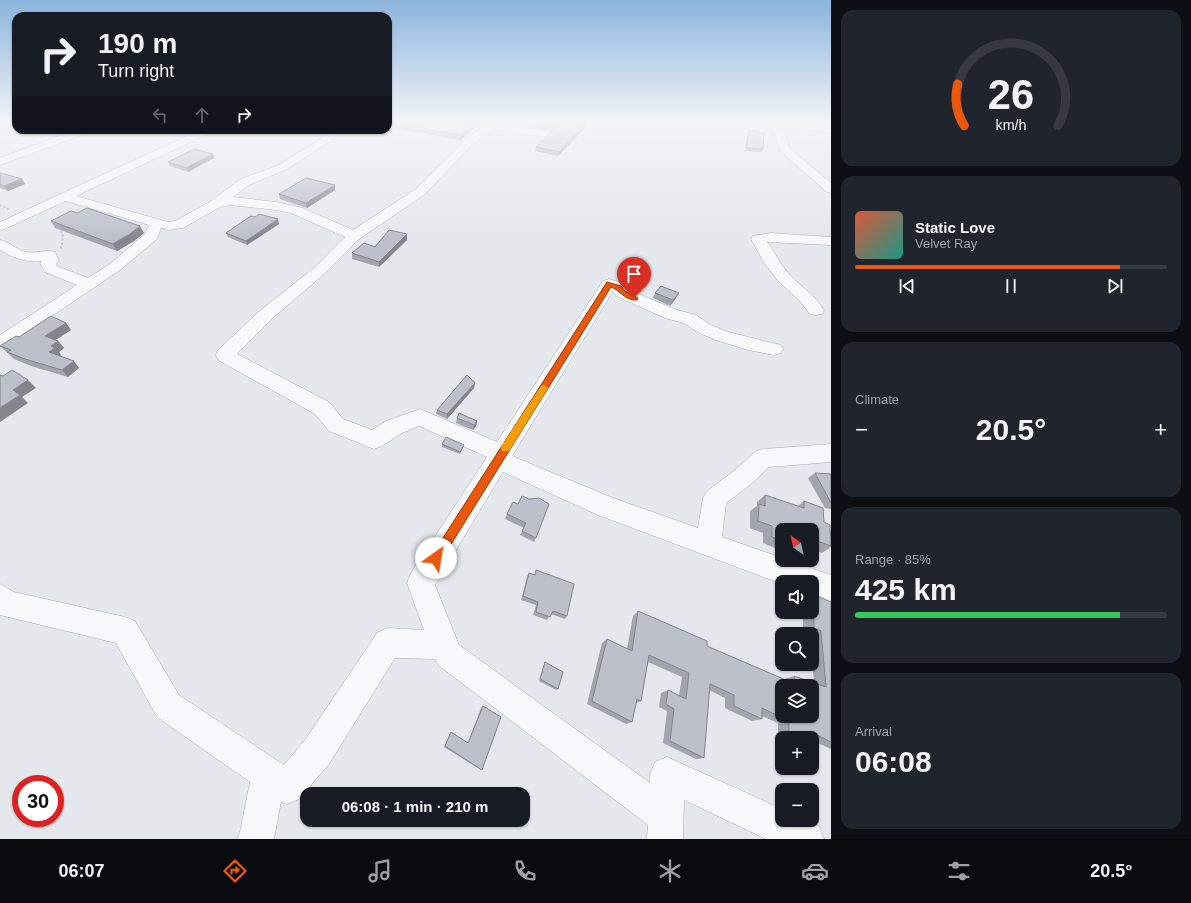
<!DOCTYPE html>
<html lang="en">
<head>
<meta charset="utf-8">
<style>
  :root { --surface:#171b24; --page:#20242c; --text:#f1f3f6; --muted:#9ea1a6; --line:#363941; --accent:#ea580c }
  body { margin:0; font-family:Helvetica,sans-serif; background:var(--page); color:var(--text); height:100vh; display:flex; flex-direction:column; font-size:15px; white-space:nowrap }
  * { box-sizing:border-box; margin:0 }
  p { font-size:13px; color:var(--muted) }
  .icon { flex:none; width:22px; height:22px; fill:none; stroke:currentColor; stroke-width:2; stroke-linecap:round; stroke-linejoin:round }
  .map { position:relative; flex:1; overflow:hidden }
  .details { display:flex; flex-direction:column; gap:10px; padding:10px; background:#0d0f14; width:360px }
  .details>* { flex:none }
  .hud { position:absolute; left:12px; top:12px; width:380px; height:122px; border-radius:12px; box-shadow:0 1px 3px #0004; background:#171b24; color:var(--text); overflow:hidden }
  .needle { width:26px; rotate:326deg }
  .buttons { position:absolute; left:775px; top:523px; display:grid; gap:8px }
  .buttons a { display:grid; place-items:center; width:44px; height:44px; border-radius:8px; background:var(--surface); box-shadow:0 1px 3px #0004; font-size:20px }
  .speed { position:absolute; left:12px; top:775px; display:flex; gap:8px; font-size:20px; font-weight:700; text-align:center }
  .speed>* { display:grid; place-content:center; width:52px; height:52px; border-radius:50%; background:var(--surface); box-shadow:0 1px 3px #0004; line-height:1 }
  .speed .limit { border:6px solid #d22; background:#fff; color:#111 }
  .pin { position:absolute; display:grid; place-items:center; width:34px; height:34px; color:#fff; margin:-41px -17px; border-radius:50% 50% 50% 0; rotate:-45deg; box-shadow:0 0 4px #0007 }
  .pin .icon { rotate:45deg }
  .me { position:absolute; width:44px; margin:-22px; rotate:32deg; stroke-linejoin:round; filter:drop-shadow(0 0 3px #0008) }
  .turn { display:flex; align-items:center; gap:14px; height:84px; padding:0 20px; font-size:18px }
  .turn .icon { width:52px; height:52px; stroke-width:2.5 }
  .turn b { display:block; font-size:28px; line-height:34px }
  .lanes { display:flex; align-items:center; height:38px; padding:0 20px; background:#0003; justify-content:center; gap:20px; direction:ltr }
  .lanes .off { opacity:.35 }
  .big { font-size:30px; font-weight:600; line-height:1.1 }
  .details .tile { flex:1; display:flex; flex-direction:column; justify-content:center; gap:6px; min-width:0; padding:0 14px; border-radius:12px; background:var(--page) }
  .details .dial { align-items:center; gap:0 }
  .dial svg { height:104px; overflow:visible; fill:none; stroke:var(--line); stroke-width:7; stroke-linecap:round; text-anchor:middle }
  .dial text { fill:var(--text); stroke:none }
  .song { display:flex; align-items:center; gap:12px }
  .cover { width:48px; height:48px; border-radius:6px; background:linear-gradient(135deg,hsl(10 70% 55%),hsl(170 70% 35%)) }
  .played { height:4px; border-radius:2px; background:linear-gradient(90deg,var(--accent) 85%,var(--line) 85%) }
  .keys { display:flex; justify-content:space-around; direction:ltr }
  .heat { display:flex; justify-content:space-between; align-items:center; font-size:22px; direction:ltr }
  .charge { height:6px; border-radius:3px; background:linear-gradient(90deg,#34c759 85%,var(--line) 0) }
  .trip { position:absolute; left:300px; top:787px; width:230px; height:40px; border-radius:12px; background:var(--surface); box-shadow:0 1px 3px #0004; font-weight:600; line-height:40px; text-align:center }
  .dock { display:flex; height:64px; justify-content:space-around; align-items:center; background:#090b0e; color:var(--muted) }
  .dock .icon { width:28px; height:28px }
  .dock .selected { color:var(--accent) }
  .dock b { font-size:18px; color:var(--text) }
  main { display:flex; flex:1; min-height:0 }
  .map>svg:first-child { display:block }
</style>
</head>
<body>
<main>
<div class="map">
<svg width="831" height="839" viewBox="0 0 831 839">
  <rect width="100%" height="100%" fill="#e4e7ec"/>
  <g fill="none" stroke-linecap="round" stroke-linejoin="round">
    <g stroke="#a9aeb7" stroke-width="1">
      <path id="minor" d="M 489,122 L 499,122 L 498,124 L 546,131 L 551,134 L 546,137 L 494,129 L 472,145 L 424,195 L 359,239 L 324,274 L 274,317 L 237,354 L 329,402 L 343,419 L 372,430 L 386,421 L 420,409 L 497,442 L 603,281 L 609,279 L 625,284 L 629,290 L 677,310 L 696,315 L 709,324 L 728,332 L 781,345 L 783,349 L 781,353 L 774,355 L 748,350 L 716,340 L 697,332 L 684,323 L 665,318 L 616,296 L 613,291 L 512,456 L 613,498 L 698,528 L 703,498 L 707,491 L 734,471 L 756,451 L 764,449 L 831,444 L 831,462 L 769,467 L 750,485 L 726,503 L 722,537 L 782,558 L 782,560 L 787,560 L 831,575 L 831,603 L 812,595 L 812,582 L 782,582 L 782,584 L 598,515 L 503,472 L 435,585 L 459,645 L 650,783 L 650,774 L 655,762 L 667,757 L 782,809 L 782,820 L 806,820 L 819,826 L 824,839 L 766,839 L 684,800 L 683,839 L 647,839 L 648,825 L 438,665 L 435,659 L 395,658 L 329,764 L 299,799 L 287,804 L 281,802 L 274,839 L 237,839 L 240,832 L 250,782 L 157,717 L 116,643 L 0,615 L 0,584 L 14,592 L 125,617 L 135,621 L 179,695 L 284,765 L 305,740 L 377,633 L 387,628 L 424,630 L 407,583 L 411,573 L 487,457 L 419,426 L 402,433 L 382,446 L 374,449 L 329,431 L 315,414 L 218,360 L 216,355 L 218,350 L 262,309 L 314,268 L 345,237 L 293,214 L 277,210 L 230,205 L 220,207 L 183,228 L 168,230 L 161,228 L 157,239 L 120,270 L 6,347 L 0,349 L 0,335 L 77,285 L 45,272 L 40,263 L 42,261 C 27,263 13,258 0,250 L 0,240 C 10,242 17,250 26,252 C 36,254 46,249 55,252 L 59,260 L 56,264 L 57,266 L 88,278 L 110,264 L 145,234 L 149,225 L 66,201 L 0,231 L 0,222 L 200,130 L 213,130 L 212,132 L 76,196 L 168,222 L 175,221 L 211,201 L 241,179 L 279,165 L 335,130 L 347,130 L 287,169 L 249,185 L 233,197 L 277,202 L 303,208 L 353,230 L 416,189 L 464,141 Z
        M 768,122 L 778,122 L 786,136 L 789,148 L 831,183 L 831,193 L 827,192 L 780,151 L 776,136 Z
        M 782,122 L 807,122 L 831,127 L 831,133 L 787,125 Z
        M 76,130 L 91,130 L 90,132 L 0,165 L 0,158 Z
        M 771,233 L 831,237 L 831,245 L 767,242 C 775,252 780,264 789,274 C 801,287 813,293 824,310 L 822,314 L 816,315 L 810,314 L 799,300 L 778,281 L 763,261 L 751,239 L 753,236 Z"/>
    </g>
    <path stroke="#c2c5cb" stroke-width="2" stroke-dasharray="2 2" stroke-linecap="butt" d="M 0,205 L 10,210
      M 61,231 L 63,237 L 61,249"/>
    <use href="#minor" fill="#f7f8fa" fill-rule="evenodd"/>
  </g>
  <path fill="#a1a5ae" d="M 388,122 L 475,127 L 461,140 L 388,127 Z
    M 533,123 L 585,128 L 558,156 L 535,151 L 536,147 L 553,131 L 533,128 Z
    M 749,130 L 763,149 L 762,152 L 745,151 L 748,133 Z
    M 213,154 L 214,158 L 188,172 L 170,166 L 168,162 Z
    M 0,173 L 22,179 L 25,184 L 8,191 L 0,188 Z
    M 335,190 L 307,208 L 280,199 L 279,194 Z
    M 51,221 L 144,233 L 134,241 L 117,251 L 55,228 Z
    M 279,224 L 247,245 L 228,237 L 226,233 Z
    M 407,234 L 407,240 L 379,267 L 352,259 L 352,253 L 375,247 Z
    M 655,293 L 676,298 L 670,306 L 653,298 Z
    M 66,323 L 71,330 L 55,340 L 58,341 L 64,348 L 59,352 L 61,355 L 60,356 L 79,368 L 68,377 L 31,366 L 14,359 L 0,346 Z
    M 475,383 L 474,388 L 447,419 L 436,414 L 437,410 Z
    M 457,418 L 477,421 L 476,426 L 473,430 L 456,423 Z
    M 442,444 L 464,445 L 463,448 L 460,454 L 442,447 Z
    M 815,473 L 831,474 L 831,509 L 825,508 L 808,478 Z
    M 765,495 L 798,506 L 804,501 L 831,531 L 831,547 L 822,553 L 812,549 L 812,530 L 782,530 L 782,551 L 763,543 L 763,533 L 750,528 L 750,511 L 757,506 L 757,502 Z
    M 513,502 L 536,538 L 534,542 L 520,535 L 524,528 L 505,519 L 507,514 Z
    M 536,570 L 567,616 L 565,619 L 551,614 L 547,620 L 533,615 L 536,605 L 521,600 L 527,577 L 529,573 L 534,575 Z
    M 813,594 L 831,602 L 831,749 L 813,741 L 813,745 L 812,745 L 812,738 L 785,738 L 778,734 L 778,723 L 762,716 L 762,719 L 752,721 L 725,708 L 725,698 L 709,690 L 704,758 L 696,759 L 663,743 L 667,711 L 659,707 L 661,693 L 668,690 L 679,696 L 682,677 L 648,662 L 641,701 L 636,703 L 632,722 L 626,724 L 587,704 L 602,643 L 607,639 L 627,649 L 633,616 L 638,611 L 707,646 L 784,679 L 794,676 L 814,682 L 812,660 L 812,634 L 807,634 L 803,632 L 803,612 L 812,612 L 812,595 Z
    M 545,662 L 558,689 L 556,690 L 539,681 L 544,664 Z
    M 483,706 L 482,770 L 481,770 L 444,747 L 451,732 L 468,743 L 481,708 Z
    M 788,786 L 793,786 L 801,790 L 788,790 Z"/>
  <path fill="#83868d" d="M 476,122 L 475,127 L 461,140 L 461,135 Z
    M 586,124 L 585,128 L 558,156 L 559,152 Z
    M 213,154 L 214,158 L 188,172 L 186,168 Z
    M 22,179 L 25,184 L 8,191 L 4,186 Z
    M 335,185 L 335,190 L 307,208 L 306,203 Z
    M 278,219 L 279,224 L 247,245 L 246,241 Z
    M 140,226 L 144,233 L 134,241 L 117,251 L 113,244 Z
    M 407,234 L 407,240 L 379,267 L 379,262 Z
    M 679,293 L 676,298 L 670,306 L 673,300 Z
    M 66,323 L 71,330 L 51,343 L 45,336 Z
    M 58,341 L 64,348 L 59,352 L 61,355 L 55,359 L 49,352 L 51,346 Z
    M 74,361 L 79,368 L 68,377 L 62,370 Z
    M 28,380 L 36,388 L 22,397 L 28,403 L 0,422 L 0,408 L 13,390 Z
    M 475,383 L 474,388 L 447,419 L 447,414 Z
    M 477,421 L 476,426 L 473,430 L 474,425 Z"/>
  <path fill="#bbc0ca" stroke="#83868d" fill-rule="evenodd" d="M 389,122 L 476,122 L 461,135 Z
    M 534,122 L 579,122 L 586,124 L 559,152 L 536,147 L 556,127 L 533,123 Z
    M 749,130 L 764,133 L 763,149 L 746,148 Z
    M 194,149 L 213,154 L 186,168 L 168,162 Z
    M 0,173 L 1,173 L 22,179 L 4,186 L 0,184 Z
    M 306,178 L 335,185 L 306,203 L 279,194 Z
    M 87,208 L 140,226 L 130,234 L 113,244 L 51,221 L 71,211 L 77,213 Z
    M 259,214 L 278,219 L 246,241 L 226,233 L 251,216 L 255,217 Z
    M 389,230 L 407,234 L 379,262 L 352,253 L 364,243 L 375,247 Z
    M 661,286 L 679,293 L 673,300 L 655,293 Z
    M 51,316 L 66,323 L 45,336 L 58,341 L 51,346 L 55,348 L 49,352 L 74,361 L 62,370 L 25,359 L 7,352 L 11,350 L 0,346 L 16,336 L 19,337 Z
    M 12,370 L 28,380 L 13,390 L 20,395 L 0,408 L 0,375 L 3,376 Z
    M 467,375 L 475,383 L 447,414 L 437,410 Z
    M 459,413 L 477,421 L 474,425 L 457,418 Z
    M 446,437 L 464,445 L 460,452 L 442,444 Z
    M 815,473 L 831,474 L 831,503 Z
    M 765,495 L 804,508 L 804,501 L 823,508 L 824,522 L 830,525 L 831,546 L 812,539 L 812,530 L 782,530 L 782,541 L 772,537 L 772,526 L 758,521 L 759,504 L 765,506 Z
    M 522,496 L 529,499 L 539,498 L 549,504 L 536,538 L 522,531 L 526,523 L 507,514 L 513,502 L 518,504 Z
    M 536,570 L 574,584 L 567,616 L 553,611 L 550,617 L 536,612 L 538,602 L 523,596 L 529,573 L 535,575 Z
    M 813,594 L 831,602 L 831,742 L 813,733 L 813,745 L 812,744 L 812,738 L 800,738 L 789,733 L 789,721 L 762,708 L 762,719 L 734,706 L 734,695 L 710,684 L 704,758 L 670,741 L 674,709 L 666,704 L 668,690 L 686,699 L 689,673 L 649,655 L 641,701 L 637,699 L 632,722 L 592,701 L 607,639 L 632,651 L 638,611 L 707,641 L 707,646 L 795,684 L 794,676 L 826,687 L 821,631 L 814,628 ZM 782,686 L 812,686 L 812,716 L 782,716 Z
    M 545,662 L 563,672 L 558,689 L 540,679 Z
    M 483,706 L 501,717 L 482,770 L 445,746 L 451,732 L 468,743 Z
    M 793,786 L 801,790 L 792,790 Z
    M 812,796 L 815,798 L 814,820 L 812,820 Z"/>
  <linearGradient id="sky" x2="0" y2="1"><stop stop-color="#8bb4dd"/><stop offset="0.51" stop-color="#f3f4f6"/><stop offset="1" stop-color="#f3f4f6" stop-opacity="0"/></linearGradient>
  <rect width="831" height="240" fill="url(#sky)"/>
  <path fill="#ea580c" stroke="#983908" d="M 607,282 L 621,286 L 625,291 L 638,298 L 637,300 C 625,301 620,290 611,287 L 440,562 L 436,564 L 432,562 L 431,558 L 432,555 Z"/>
  <path fill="#f59e0b" d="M 544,385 L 548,388 L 509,451 L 502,451 L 501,448 L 502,445 L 541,386 Z"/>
</svg>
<div class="buttons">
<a><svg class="needle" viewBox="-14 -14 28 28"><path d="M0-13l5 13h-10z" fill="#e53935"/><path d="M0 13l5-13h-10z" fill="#9ea1a6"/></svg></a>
<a><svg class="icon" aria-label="sound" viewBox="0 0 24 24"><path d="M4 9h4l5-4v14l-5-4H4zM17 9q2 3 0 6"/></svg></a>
<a><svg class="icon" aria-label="search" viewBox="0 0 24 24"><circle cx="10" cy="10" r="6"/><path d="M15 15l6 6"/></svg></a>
<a><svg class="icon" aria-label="layers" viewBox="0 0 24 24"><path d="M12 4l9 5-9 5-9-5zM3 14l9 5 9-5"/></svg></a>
<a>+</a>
<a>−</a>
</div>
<div class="speed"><div class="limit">30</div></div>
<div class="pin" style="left:634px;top:298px;background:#d93025"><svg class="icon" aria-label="arrive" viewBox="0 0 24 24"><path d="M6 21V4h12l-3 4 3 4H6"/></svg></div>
<svg class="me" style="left:436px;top:558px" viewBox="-20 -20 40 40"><circle r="19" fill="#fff"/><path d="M0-13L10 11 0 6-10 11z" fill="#ea580c"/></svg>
<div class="trip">06:08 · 1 min · 210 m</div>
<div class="hud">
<div class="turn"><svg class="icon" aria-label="right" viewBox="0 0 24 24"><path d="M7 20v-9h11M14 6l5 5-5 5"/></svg><div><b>190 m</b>Turn right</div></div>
<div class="lanes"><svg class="icon off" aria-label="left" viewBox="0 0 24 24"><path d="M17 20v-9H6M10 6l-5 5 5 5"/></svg><svg class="icon off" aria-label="ahead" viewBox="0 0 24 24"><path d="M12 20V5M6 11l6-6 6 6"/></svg><svg class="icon" aria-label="right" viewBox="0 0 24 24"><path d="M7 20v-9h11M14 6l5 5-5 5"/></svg></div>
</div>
</div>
<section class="details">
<div class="tile dial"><svg viewBox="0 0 100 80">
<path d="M14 69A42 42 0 1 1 86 69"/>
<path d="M14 69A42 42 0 0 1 9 37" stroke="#ea580c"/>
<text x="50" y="56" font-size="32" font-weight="700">26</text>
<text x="50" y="72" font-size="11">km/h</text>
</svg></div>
<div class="tile">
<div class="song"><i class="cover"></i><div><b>Static Love</b><p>Velvet Ray</p></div></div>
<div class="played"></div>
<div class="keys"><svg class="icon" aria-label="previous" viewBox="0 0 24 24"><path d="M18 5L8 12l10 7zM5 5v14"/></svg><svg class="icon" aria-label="pause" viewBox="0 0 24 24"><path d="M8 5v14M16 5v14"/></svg><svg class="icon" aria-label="next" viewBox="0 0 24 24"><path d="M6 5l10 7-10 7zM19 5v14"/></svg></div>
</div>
<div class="tile"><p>Climate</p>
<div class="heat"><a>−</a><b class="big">20.5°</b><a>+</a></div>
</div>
<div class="tile"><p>Range · 85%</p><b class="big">425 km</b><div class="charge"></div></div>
<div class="tile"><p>Arrival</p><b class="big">06:08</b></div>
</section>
</main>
<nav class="dock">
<b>06:07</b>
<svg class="icon selected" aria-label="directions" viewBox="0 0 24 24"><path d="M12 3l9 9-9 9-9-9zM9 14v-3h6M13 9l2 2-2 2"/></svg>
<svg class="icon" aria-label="music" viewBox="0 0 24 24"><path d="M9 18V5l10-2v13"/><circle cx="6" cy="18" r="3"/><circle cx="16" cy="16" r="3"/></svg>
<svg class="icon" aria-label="phone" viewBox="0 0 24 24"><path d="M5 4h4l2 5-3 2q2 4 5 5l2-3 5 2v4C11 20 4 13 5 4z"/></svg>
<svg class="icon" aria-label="climate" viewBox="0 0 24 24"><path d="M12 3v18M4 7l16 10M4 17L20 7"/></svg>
<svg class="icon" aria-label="car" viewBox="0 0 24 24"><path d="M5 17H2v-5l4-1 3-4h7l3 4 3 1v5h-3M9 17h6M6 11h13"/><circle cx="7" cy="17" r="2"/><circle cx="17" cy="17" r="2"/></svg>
<svg class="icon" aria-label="filters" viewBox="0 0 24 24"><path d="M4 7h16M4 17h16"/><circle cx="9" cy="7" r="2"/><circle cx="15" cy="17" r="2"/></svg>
<b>20.5°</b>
</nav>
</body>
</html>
